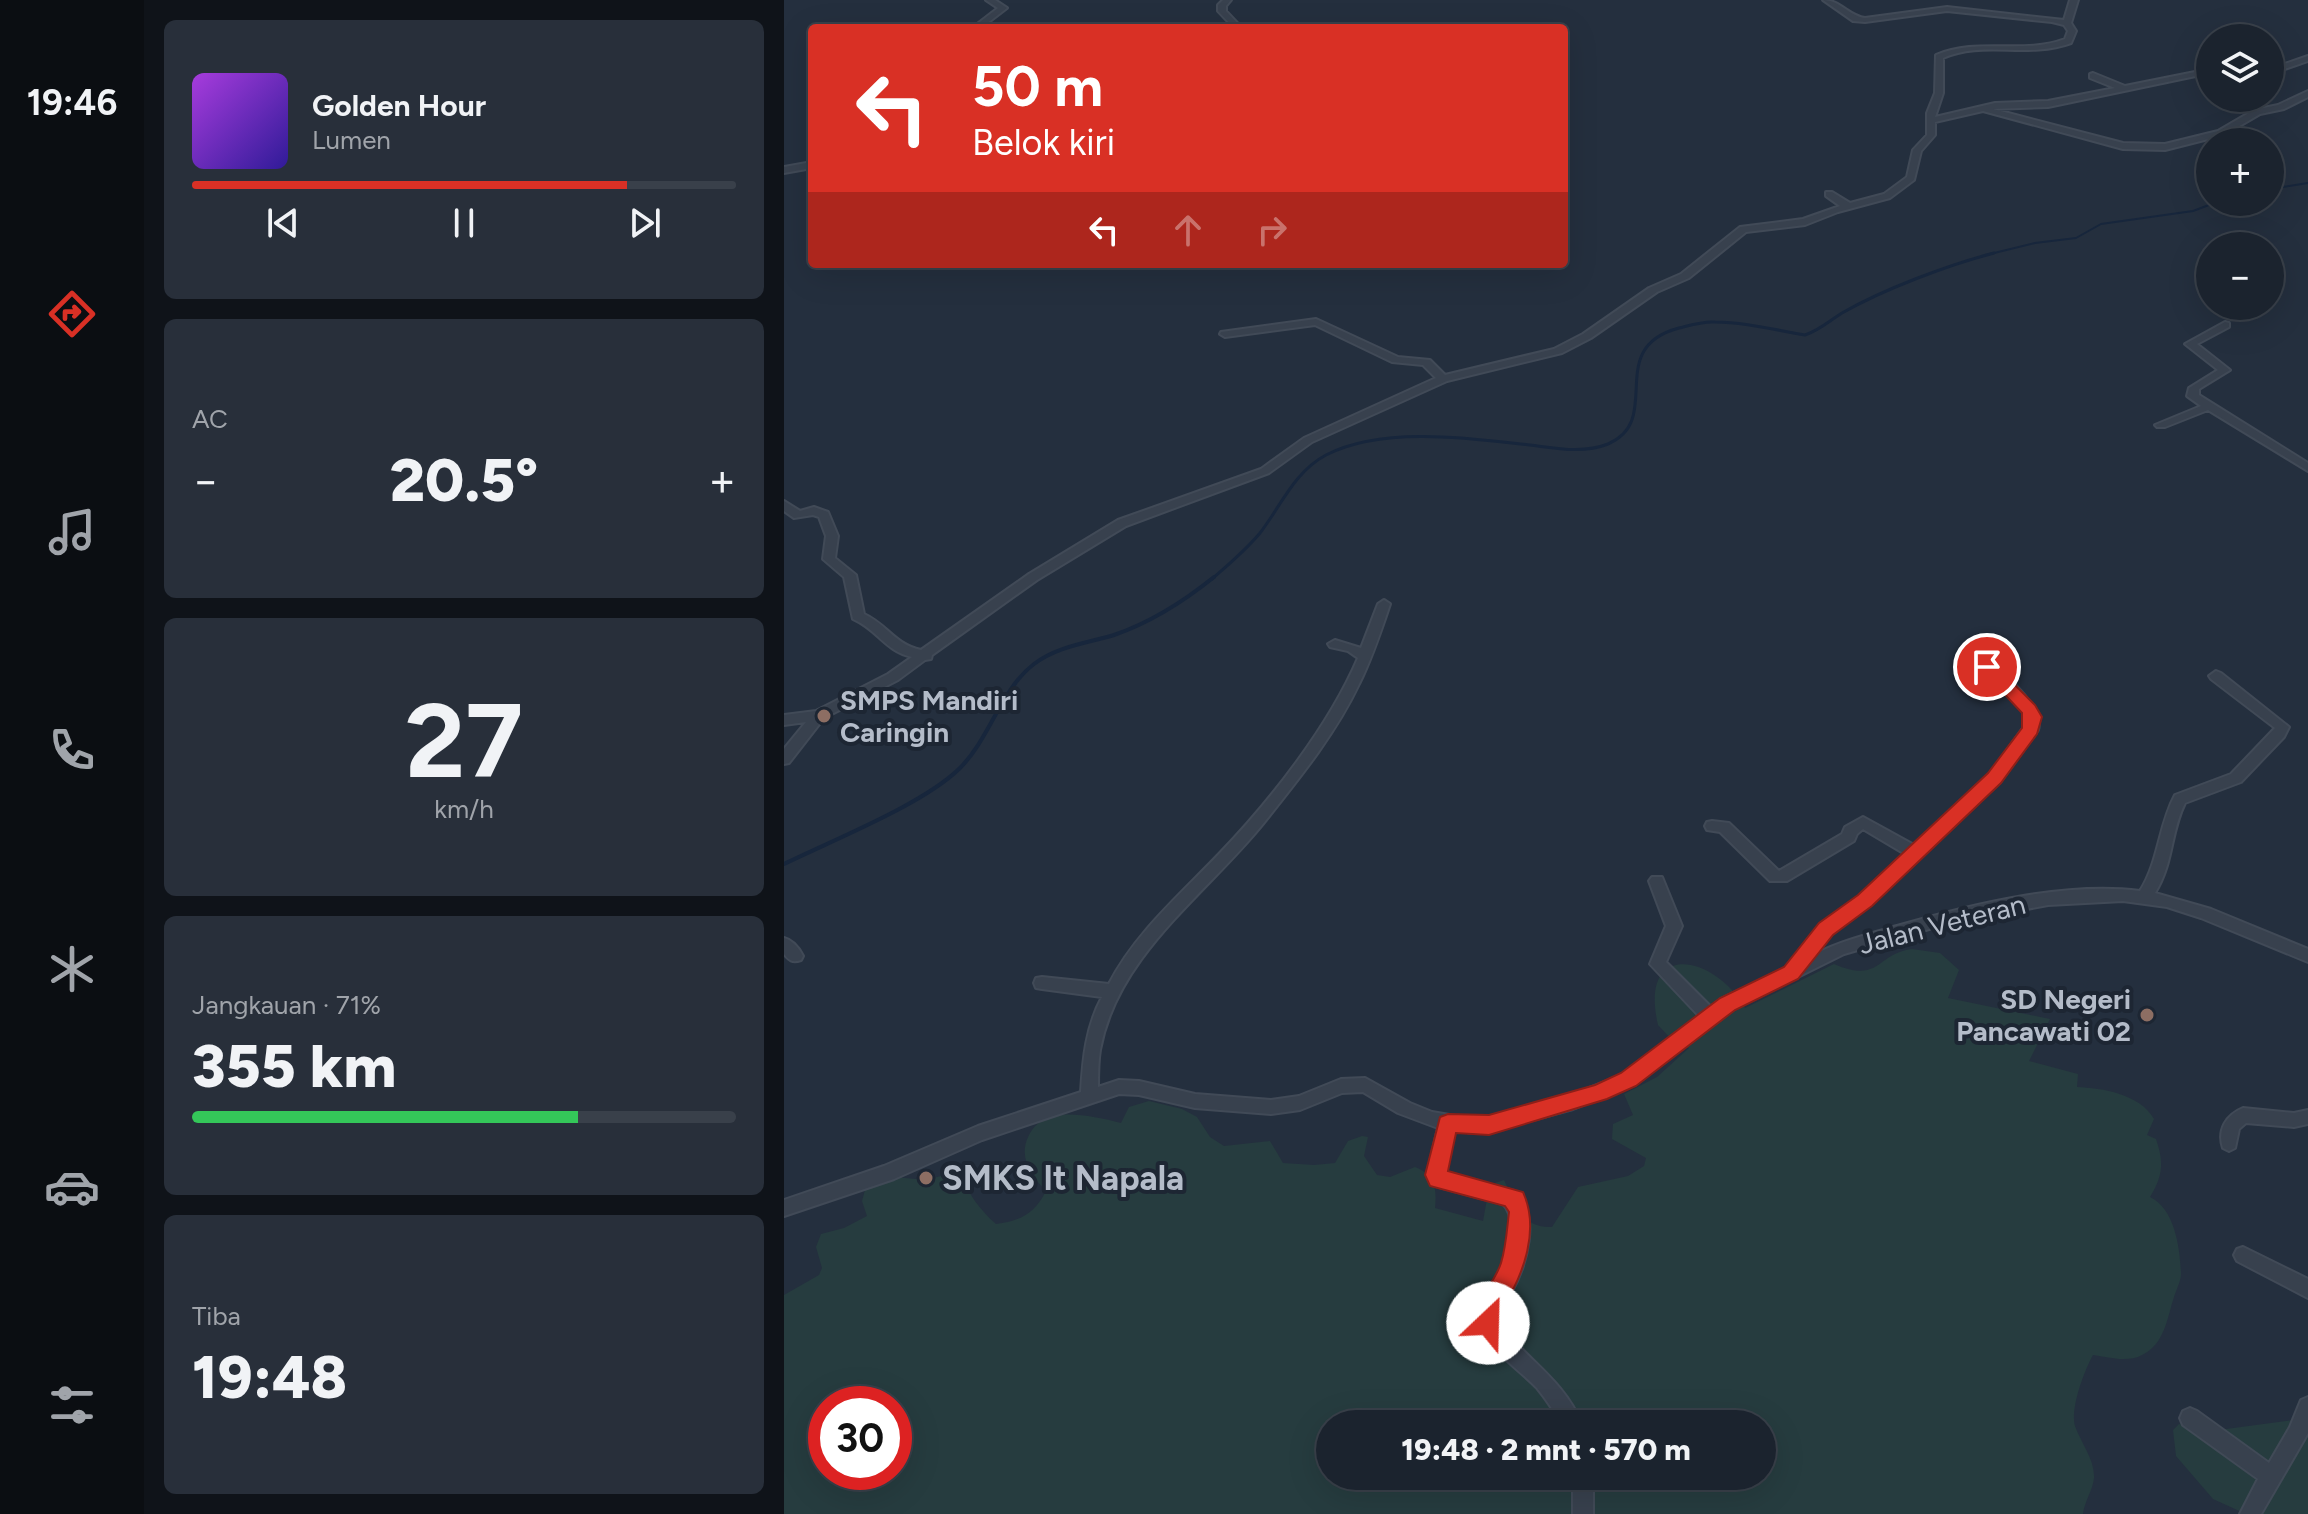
<!DOCTYPE html>
<html lang="id">
<head>
<meta charset="utf-8">
<style>
  :root { --surface:#1b232e; --page:#282f3a; --text:#f1f3f6; --muted:#a0a4aa; --line:#39404a; --accent:#d93025 }
  body { margin:0; font-family:Figtree,sans-serif; background:var(--page); color:var(--text); height:100vh; display:flex; flex-direction:column; font-size:30px; white-space:nowrap }
  * { box-sizing:border-box; margin:0 }
  p { font-size:26px; color:var(--muted) }
  .icon { flex:none; width:44px; height:44px; fill:none; stroke:currentColor; stroke-width:2; stroke-linecap:round; stroke-linejoin:round }
  .map { position:relative; flex:1; overflow:hidden }
  .drawer { display:flex; flex-direction:column; gap:20px; padding:20px; background:#0f1319; width:640px }
  .drawer>* { flex:none }
  .guide { position:absolute; left:24px; top:24px; width:760px; height:244px; border-radius:8px; box-shadow:0 8px 32px #0002,0 0 0 2px var(--line); background:#d93025; color:#fff; overflow:hidden }
  .controls { position:absolute; left:1412px; top:24px; display:grid; gap:16px }
  .controls a { display:grid; place-items:center; width:88px; height:88px; border-radius:50%; background:var(--surface); box-shadow:0 8px 32px #0002,0 0 0 2px var(--line); font-size:40px }
  .speed { position:absolute; left:24px; top:1386px; display:flex; gap:16px; font-size:40px; font-weight:700; text-align:center }
  .speed>* { display:grid; place-content:center; width:104px; height:104px; border-radius:50%; background:var(--surface); box-shadow:0 8px 32px #0002,0 0 0 2px var(--line); line-height:1 }
  .speed .limit { border:12px solid #d22; background:#fff; color:#111 }
  .pin { position:absolute; display:grid; place-items:center; width:68px; height:68px; color:#fff; margin:-34px; border:4px solid #fff; border-radius:50%; box-shadow:0 2px 8px #0007 }
  .me { position:absolute; width:88px; margin:-44px; rotate:24deg; stroke-linejoin:round; filter:drop-shadow(0 0 6px #0008) }
  .turn { display:flex; align-items:center; gap:28px; height:168px; padding:0 32px; font-size:36px }
  .turn .icon { width:104px; height:104px; stroke-width:2.5 }
  .turn b { display:block; font-size:56px; line-height:68px }
  .lanes { display:flex; align-items:center; height:76px; padding:0 32px; background:#0003; justify-content:center; gap:40px; direction:ltr }
  .lanes .off { opacity:.35 }
  .big { font-size:60px; font-weight:800; line-height:1.1 }
  .drawer .widget { flex:1; display:flex; flex-direction:column; justify-content:center; gap:12px; min-width:0; padding:0 28px; border-radius:12px; background:var(--page) }
  .drawer .dial { align-items:center; gap:0 }
  .dial b { font-size:104px; line-height:1 }
  .song { display:flex; align-items:center; gap:24px }
  .cover { width:96px; height:96px; border-radius:12px; background:linear-gradient(135deg,hsl(280 70% 55%),hsl(250 70% 35%)) }
  .played { height:8px; border-radius:4px; background:linear-gradient(90deg,var(--accent) 80%,var(--line) 80%) }
  .keys { display:flex; justify-content:space-around; direction:ltr }
  .heat { display:flex; justify-content:space-between; align-items:center; font-size:44px; direction:ltr }
  .charge { height:12px; border-radius:6px; background:linear-gradient(90deg,#34c759 71%,var(--line) 0) }
  .trip { position:absolute; left:532px; top:1410px; width:460px; height:80px; border-radius:40px; background:var(--surface); box-shadow:0 8px 32px #0002,0 0 0 2px var(--line); font-weight:800; line-height:80px; text-align:center }
  main { display:flex; flex:1; min-height:0 }
  .dock { display:flex; flex-direction:column; width:144px; justify-content:space-around; align-items:center; background:#0b0e12; color:var(--muted) }
  .dock .icon { width:56px; height:56px }
  .dock .active { color:var(--accent) }
  .dock b { font-size:36px; color:var(--text) }
  .map>svg:first-child { display:block }
</style>
</head>
<body>
<main>
<nav class="dock">
<b>19:46</b>
<svg class="icon active" aria-label="directions" viewBox="0 0 24 24"><path d="M12 3l9 9-9 9-9-9zM9 14v-3h6M13 9l2 2-2 2"/></svg>
<svg class="icon" aria-label="music" viewBox="0 0 24 24"><path d="M9 18V5l10-2v13"/><circle cx="6" cy="18" r="3"/><circle cx="16" cy="16" r="3"/></svg>
<svg class="icon" aria-label="phone" viewBox="0 0 24 24"><path d="M5 4h4l2 5-3 2q2 4 5 5l2-3 5 2v4C11 20 4 13 5 4z"/></svg>
<svg class="icon" aria-label="climate" viewBox="0 0 24 24"><path d="M12 3v18M4 7l16 10M4 17L20 7"/></svg>
<svg class="icon" aria-label="car" viewBox="0 0 24 24"><path d="M5 17H2v-5l4-1 3-4h7l3 4 3 1v5h-3M9 17h6M6 11h13"/><circle cx="7" cy="17" r="2"/><circle cx="17" cy="17" r="2"/></svg>
<svg class="icon" aria-label="filters" viewBox="0 0 24 24"><path d="M4 7h16M4 17h16"/><circle cx="9" cy="7" r="2"/><circle cx="15" cy="17" r="2"/></svg>
</nav>
<section class="drawer">
<div class="widget">
<div class="song"><i class="cover"></i><div><b>Golden Hour</b><p>Lumen</p></div></div>
<div class="played"></div>
<div class="keys"><svg class="icon" aria-label="previous" viewBox="0 0 24 24"><path d="M18 5L8 12l10 7zM5 5v14"/></svg><svg class="icon" aria-label="pause" viewBox="0 0 24 24"><path d="M8 5v14M16 5v14"/></svg><svg class="icon" aria-label="next" viewBox="0 0 24 24"><path d="M6 5l10 7-10 7zM19 5v14"/></svg></div>
</div>
<div class="widget"><p>AC</p>
<div class="heat"><a>−</a><b class="big">20.5°</b><a>+</a></div>
</div>
<div class="widget dial"><b>27</b><p>km/h</p></div>
<div class="widget"><p>Jangkauan · 71%</p><b class="big">355 km</b><div class="charge"></div></div>
<div class="widget"><p>Tiba</p><b class="big">19:48</b></div>
</section>
<div class="map">
<svg width="1524" height="1514" viewBox="0 0 1524 1514">
  <rect width="100%" height="100%" fill="#242f3e"/>
  <path fill="#263c3f" fill-rule="evenodd" d="M 1128,949 L 1156,953 L 1175,970 L 1164,998 L 1266,1019 L 1245,1061 L 1294,1074 L 1293,1087 C 1318,1088 1356,1094 1370,1119 L 1363,1135 L 1372,1139 C 1380,1162 1379,1176 1366,1197 C 1391,1209 1396,1248 1397,1274 C 1397,1281 1392,1290 1390,1297 C 1383,1318 1381,1344 1358,1355 C 1343,1363 1324,1357 1309,1355 C 1300,1371 1286,1409 1291,1426 C 1297,1443 1311,1460 1310,1478 C 1309,1490 1300,1502 1299,1514 L 0,1514 L 0,1295 L 35,1275 L 38,1268 L 32,1247 L 37,1234 L 60,1228 L 83,1216 L 78,1201 L 81,1190 L 100,1176 L 142,1180 L 172,1172 L 178,1175 C 184,1194 196,1210 212,1224 C 237,1221 251,1213 262,1191 C 245,1173 232,1154 248,1130 C 254,1122 263,1116 274,1115 C 294,1113 318,1118 337,1123 L 345,1107 L 365,1101 L 398,1109 L 413,1117 L 426,1137 L 440,1146 L 486,1141 L 499,1163 L 530,1165 L 551,1163 L 564,1141 L 578,1136 L 584,1137 L 580,1156 L 593,1175 L 606,1177 L 631,1167 C 651,1175 653,1188 651,1208 L 699,1221 L 703,1199 L 711,1183 L 720,1180 C 731,1203 738,1229 768,1227 L 794,1187 L 844,1176 L 860,1166 L 862,1158 L 828,1139 L 829,1124 L 849,1115 L 840,1094 L 873,1077 L 905,1048 L 888,1040 L 874,1025 C 854,939 931,955 961,1008 L 1050,964 C 1097,984 1091,954 1128,949 ZM 42,1404 L 110,1404 L 110,1472 L 42,1472 ZM 546,1424 L 978,1424 L 978,1476 L 546,1476 Z
    M 1524,1418 L 1524,1514 L 1462,1514 L 1429,1499 L 1392,1456 L 1389,1430 L 1395,1424 L 1427,1431 Z"/>
  <g fill="none" stroke-linecap="round" stroke-linejoin="round">
    <path stroke="#17263c" stroke-width="2" d="M 1486,189 L 1524,183
      M 1202,255 L 1251,243 L 1292,238 L 1317,224 L 1409,211 L 1433,202"/>
    <path stroke="#17263c" stroke-width="3" d="M 428,579 C 444,565 462,550 476,533 C 497,506 510,472 542,455 C 598,426 685,438 746,445 C 771,448 799,454 824,444 C 881,420 819,348 895,328 C 907,325 919,321 931,322 C 961,322 991,330 1021,335 C 1036,330 1045,321 1058,313 C 1100,289 1164,265 1210,253"/>
    <path stroke="#17263c" stroke-width="4" d="M 0,864 C 49,840 140,804 176,768 C 206,738 217,689 250,664 C 273,646 304,643 330,635 C 368,622 399,602 430,577"/>
    <g stroke="#414a57" stroke-width="4">
      <path id="minor" d="M 202,0 L 211,0 L 223,8 L 197,28 L 188,28 L 214,8 Z
        M 439,0 L 447,0 L 442,6 L 442,11 L 458,28 L 450,28 L 434,11 L 434,5 Z
        M 1039,0 C 1056,0 1065,16 1081,18 L 1163,7 L 1280,20 L 1286,0 L 1294,0 L 1287,23 L 1292,31 L 1287,43 C 1243,59 1199,40 1159,58 L 1159,93 L 1151,117 L 1211,103 L 1264,101 L 1331,88 L 1306,78 L 1306,74 L 1309,73 L 1341,86 L 1426,69 L 1426,73 L 1264,107 L 1209,109 L 1339,143 L 1381,144 L 1434,131 L 1470,110 L 1494,105 L 1524,91 L 1524,97 L 1500,109 L 1476,114 L 1440,135 L 1381,150 L 1339,149 L 1199,111 L 1151,122 L 1151,135 L 1137,151 L 1130,180 L 1106,198 L 1054,212 L 1021,225 L 962,232 L 905,278 L 873,292 L 807,338 L 778,353 L 663,381 L 528,442 L 485,473 L 342,526 L 253,580 L 148,655 L 147,659 L 141,660 L 114,680 L 40,718 L 5,763 L 0,764 L 0,749 L 22,722 L 0,725 L 0,715 L 32,711 L 104,674 L 128,657 C 101,651 94,630 69,619 L 60,577 L 39,559 L 42,536 L 35,517 L 29,515 L 10,518 L 0,511 L 0,501 L 16,511 L 30,507 L 44,512 L 54,536 L 51,558 L 72,575 L 80,614 C 104,625 110,644 137,650 L 245,574 L 334,520 L 477,469 L 520,438 L 652,378 L 639,365 L 608,362 L 531,325 L 441,337 L 436,334 L 437,332 L 532,319 L 614,357 L 646,360 L 661,375 L 770,349 L 799,334 L 865,288 L 897,274 L 956,227 L 1019,219 L 1056,206 L 1042,196 L 1042,192 L 1048,192 L 1066,203 L 1100,194 L 1123,177 L 1129,150 L 1143,135 L 1143,113 L 1151,93 L 1152,55 C 1194,37 1238,55 1281,39 L 1284,31 L 1280,25 L 1268,22 L 1163,11 L 1081,22 L 1069,21 Z
        M 1524,56 L 1524,61 L 1486,74 L 1486,69 Z
        M 28,162 L 28,168 L 0,173 L 0,167 Z
        M 1441,322 L 1445,323 L 1445,327 L 1413,344 L 1446,370 L 1415,389 L 1415,395 L 1524,463 L 1524,471 L 1424,410 L 1381,427 L 1373,427 L 1371,425 L 1417,406 L 1403,396 L 1405,388 L 1434,370 L 1401,344 Z
        M 600,600 L 606,604 C 597,631 588,658 575,684 C 551,735 513,781 478,825 C 421,895 333,956 316,1050 C 314,1062 314,1075 314,1087 L 335,1080 L 355,1081 L 411,1094 L 487,1100 L 515,1096 L 557,1079 L 581,1078 L 626,1103 L 648,1112 L 689,1119 L 705,1118 L 787,1095 L 838,1075 L 915,1016 L 866,964 L 882,926 L 865,881 L 868,877 L 878,877 L 898,926 L 882,962 L 927,1007 L 937,999 L 1002,968 L 1037,925 L 1076,896 L 1121,854 L 1079,829 L 1073,834 L 1070,841 L 1003,881 L 986,881 L 936,832 L 923,830 L 921,826 L 923,822 L 928,821 L 945,823 L 995,871 L 1058,834 L 1061,827 L 1079,817 L 1130,845 L 1206,774 L 1242,724 L 1239,711 L 1232,703 L 1181,653 L 1179,650 L 1186,646 L 1191,647 C 1208,664 1262,705 1254,730 L 1216,782 L 1086,904 L 1047,933 L 1031,954 C 1057,941 1085,934 1113,926 C 1185,905 1282,881 1356,891 C 1375,861 1374,827 1391,795 L 1447,774 L 1491,728 L 1427,679 L 1425,676 L 1432,671 L 1437,673 L 1505,727 L 1500,737 L 1457,782 L 1401,803 C 1386,833 1390,862 1371,893 L 1427,909 L 1524,949 L 1524,962 L 1417,918 L 1383,907 L 1339,901 L 1264,905 L 1162,924 L 1060,954 L 949,1009 L 850,1085 L 789,1109 L 705,1132 L 689,1133 L 671,1130 L 661,1173 L 730,1191 C 758,1215 742,1266 727,1293 C 721,1303 713,1308 713,1320 C 740,1359 778,1377 798,1424 L 777,1424 C 770,1411 762,1399 753,1388 C 737,1371 695,1342 694,1318 C 694,1302 707,1292 714,1280 C 723,1263 735,1218 719,1204 L 648,1185 L 643,1175 L 654,1128 L 614,1113 L 579,1092 L 558,1093 L 516,1110 L 487,1114 L 411,1108 L 355,1095 L 335,1094 L 198,1140 L 110,1179 L 0,1216 L 0,1200 L 100,1166 L 194,1126 L 297,1092 C 299,1058 302,1027 318,997 L 258,989 L 252,988 L 250,983 L 252,978 L 258,977 L 325,984 C 351,933 397,894 436,853 C 487,800 545,726 574,658 L 564,651 L 546,647 L 544,644 L 551,640 L 577,648 L 594,604 Z
        M 0,938 C 8,940 15,948 19,956 L 17,960 C 8,963 5,960 0,954 Z
        M 1459,1108 L 1510,1113 L 1524,1110 L 1524,1124 L 1510,1127 L 1462,1123 L 1455,1129 L 1451,1148 L 1445,1151 L 1439,1148 C 1433,1130 1442,1115 1459,1108 Z
        M 1459,1247 L 1524,1279 L 1524,1298 L 1453,1261 L 1450,1255 L 1453,1249 Z
        M 1524,1397 L 1524,1433 L 1477,1514 L 1456,1514 L 1474,1479 L 1399,1425 L 1396,1418 L 1399,1411 L 1406,1408 L 1413,1411 L 1485,1463 L 1506,1427 L 1517,1400 Z
        M 789,1476 L 809,1476 L 809,1514 L 789,1514 Z"/>
    </g>
    <use href="#minor" fill="#38414e" fill-rule="evenodd"/>
  </g>
  <path fill="#d93025" stroke="#8d1f18" stroke-width="2" d="M 1203,661 L 1209,663 L 1251,705 L 1258,717 L 1253,734 L 1217,783 L 1088,906 L 1049,935 L 1014,979 L 951,1010 L 852,1086 L 823,1099 L 705,1135 L 672,1133 L 664,1171 L 739,1192 C 756,1229 740,1274 719,1307 C 715,1314 716,1324 712,1332 L 704,1335 L 695,1332 C 684,1305 710,1286 717,1263 C 722,1247 723,1229 725,1212 L 721,1206 L 646,1186 L 641,1175 L 656,1117 L 664,1114 L 705,1115 L 811,1085 L 837,1073 L 936,998 L 1000,967 L 1035,923 L 1074,895 L 1204,773 L 1238,728 L 1238,713 L 1195,667 Z"/>
  <g fill="#8d6e63" stroke="#1d2633" stroke-width="3">
    <circle cx="40" cy="716" r="8"/>
    <circle cx="1363" cy="1015" r="8"/>
    <circle cx="142" cy="1178" r="8"/>
  </g>
  <g text-anchor="middle" dominant-baseline="central" stroke-width="8" stroke-linejoin="round" paint-order="stroke">
    <g font-size="28" font-weight="bold" fill="#b4bcc9" stroke="#1d2633" text-anchor="start">
      <text x="56" y="700">SMPS Mandiri<tspan x="56" dy="32">Caringin</tspan></text>
      <text x="1347" y="999" text-anchor="end">SD Negeri<tspan x="1347" dy="32">Pancawati 02</tspan></text>
    </g>
    <g font-size="28" fill="#b4bcc9" stroke="#1d2633">
      <text transform="translate(1158 924) rotate(-14)">Jalan Veteran</text>
    </g>
    <g font-size="34" font-weight="bold" fill="#b4bcc9" stroke="#1d2633" text-anchor="start">
      <text x="158" y="1178">SMKS It Napala</text>
    </g>
  </g>
</svg>
<div class="controls">
<a><svg class="icon" aria-label="layers" viewBox="0 0 24 24"><path d="M12 4l9 5-9 5-9-5zM3 14l9 5 9-5"/></svg></a>
<a>+</a>
<a>−</a>
</div>
<div class="speed"><div class="limit">30</div></div>
<div class="pin" style="left:1203px;top:667px;background:#d93025"><svg class="icon" aria-label="arrive" viewBox="0 0 24 24"><path d="M6 21V4h12l-3 4 3 4H6"/></svg></div>
<svg class="me" style="left:704px;top:1323px" viewBox="-20 -20 40 40"><circle r="19" fill="#fff"/><path d="M0-13L10 11 0 6-10 11z" fill="#d93025"/></svg>
<div class="trip">19:48 · 2 mnt · 570 m</div>
<div class="guide">
<div class="turn"><svg class="icon" aria-label="left" viewBox="0 0 24 24"><path d="M17 20v-9H6M10 6l-5 5 5 5"/></svg><div><b>50 m</b>Belok kiri</div></div>
<div class="lanes"><svg class="icon" aria-label="left" viewBox="0 0 24 24"><path d="M17 20v-9H6M10 6l-5 5 5 5"/></svg><svg class="icon off" aria-label="ahead" viewBox="0 0 24 24"><path d="M12 20V5M6 11l6-6 6 6"/></svg><svg class="icon off" aria-label="right" viewBox="0 0 24 24"><path d="M7 20v-9h11M14 6l5 5-5 5"/></svg></div>
</div>
</div>
</main>
</body>
</html>
